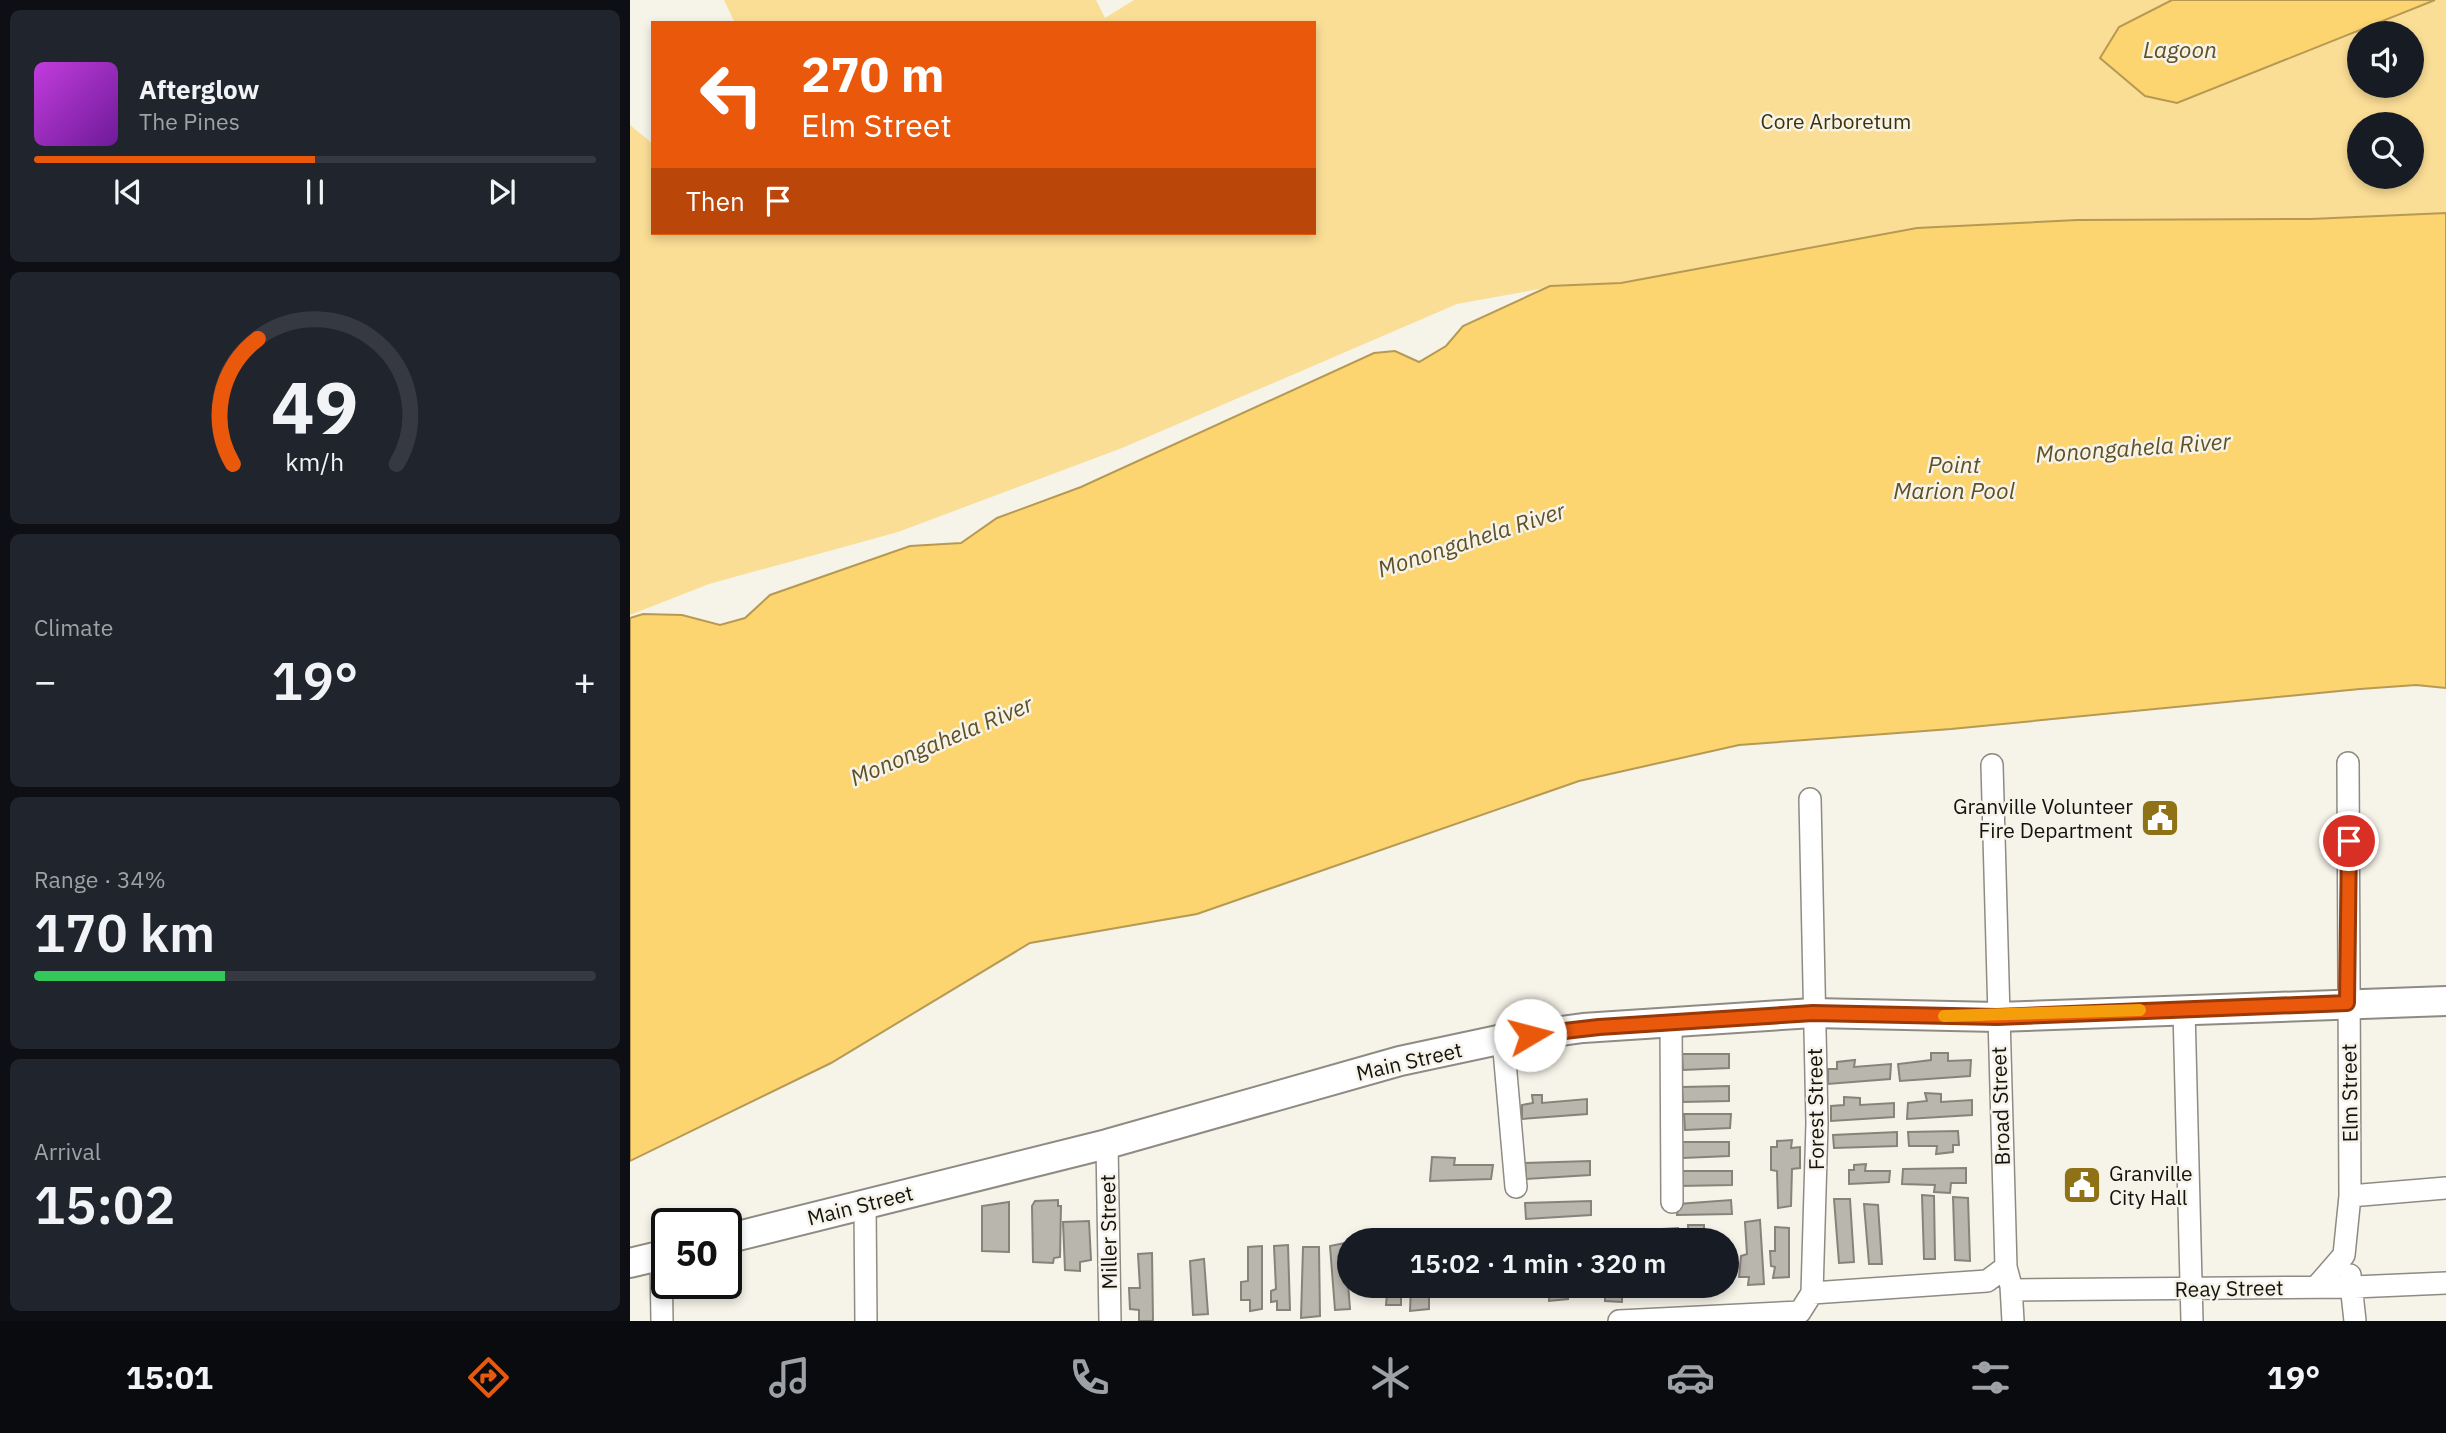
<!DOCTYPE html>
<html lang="en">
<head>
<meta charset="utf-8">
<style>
  :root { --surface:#171b24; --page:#20242c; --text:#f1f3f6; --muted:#9ea1a6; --line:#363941; --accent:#ea580c }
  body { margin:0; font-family:"IBM Plex Sans",sans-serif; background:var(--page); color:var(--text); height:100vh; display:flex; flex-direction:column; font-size:26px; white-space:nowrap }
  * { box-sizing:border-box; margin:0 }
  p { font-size:23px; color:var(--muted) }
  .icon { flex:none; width:38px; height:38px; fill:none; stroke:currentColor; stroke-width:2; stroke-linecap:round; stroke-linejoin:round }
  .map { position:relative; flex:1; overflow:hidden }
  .side { display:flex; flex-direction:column; gap:10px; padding:10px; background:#0d0f14; width:630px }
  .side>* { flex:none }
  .banner { position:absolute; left:21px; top:21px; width:665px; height:214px; border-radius:0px; box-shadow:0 4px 10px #0003; background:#ea580c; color:#fff; overflow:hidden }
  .buttons { position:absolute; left:1717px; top:21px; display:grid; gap:14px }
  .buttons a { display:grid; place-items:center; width:77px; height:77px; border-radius:50%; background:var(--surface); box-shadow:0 4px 10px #0003; font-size:35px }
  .speed { position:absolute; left:21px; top:1208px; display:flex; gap:14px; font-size:35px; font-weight:700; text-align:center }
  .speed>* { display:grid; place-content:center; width:91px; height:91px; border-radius:50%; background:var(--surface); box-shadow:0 4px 10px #0003; line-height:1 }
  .speed .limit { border:4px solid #111; border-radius:10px; background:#fff; color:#111 }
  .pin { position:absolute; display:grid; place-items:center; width:60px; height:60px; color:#fff; margin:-30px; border:4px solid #fff; border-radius:50%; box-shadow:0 2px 7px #0007 }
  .me { position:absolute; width:77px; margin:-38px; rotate:82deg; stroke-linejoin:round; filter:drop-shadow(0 0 5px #0008) }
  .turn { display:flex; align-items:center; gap:24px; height:147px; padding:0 35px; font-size:32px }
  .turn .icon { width:91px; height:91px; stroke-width:2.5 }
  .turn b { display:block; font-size:49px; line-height:60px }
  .then { display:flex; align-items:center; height:66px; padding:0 35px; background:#0003; gap:14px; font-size:26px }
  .big { font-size:52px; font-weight:600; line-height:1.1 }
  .side .tile { flex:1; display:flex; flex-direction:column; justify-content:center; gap:10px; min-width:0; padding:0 24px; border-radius:10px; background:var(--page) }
  .side .dial { align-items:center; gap:0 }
  .dial svg { height:182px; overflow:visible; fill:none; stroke:var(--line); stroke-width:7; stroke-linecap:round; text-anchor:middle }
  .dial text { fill:var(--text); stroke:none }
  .song { display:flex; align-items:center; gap:21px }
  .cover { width:84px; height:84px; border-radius:10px; background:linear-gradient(135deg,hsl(290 70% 55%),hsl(280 70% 35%)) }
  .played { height:7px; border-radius:4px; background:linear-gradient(90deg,var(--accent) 50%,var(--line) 50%) }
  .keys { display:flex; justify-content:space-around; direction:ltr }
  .heat { display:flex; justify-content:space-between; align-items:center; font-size:38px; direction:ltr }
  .charge { height:10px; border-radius:5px; background:linear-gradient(90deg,#34c759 34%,var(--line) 0) }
  .trip { position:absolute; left:707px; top:1228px; width:402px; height:70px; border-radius:35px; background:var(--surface); box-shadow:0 4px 10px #0003; font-weight:600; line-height:70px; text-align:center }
  .tab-bar { display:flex; height:112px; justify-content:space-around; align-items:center; background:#090b0e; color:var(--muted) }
  .tab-bar .icon { width:49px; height:49px }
  .tab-bar .active { color:var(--accent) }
  .tab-bar b { font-size:32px; color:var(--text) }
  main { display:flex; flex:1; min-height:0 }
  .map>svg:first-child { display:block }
</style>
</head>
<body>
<main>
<section class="side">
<div class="tile">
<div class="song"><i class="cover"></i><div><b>Afterglow</b><p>The Pines</p></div></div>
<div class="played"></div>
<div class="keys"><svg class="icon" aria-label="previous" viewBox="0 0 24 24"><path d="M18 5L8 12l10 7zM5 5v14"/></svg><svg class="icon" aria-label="pause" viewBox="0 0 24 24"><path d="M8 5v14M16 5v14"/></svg><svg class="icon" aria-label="next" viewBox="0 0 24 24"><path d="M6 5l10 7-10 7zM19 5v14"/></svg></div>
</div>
<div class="tile dial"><svg viewBox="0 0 100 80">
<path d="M14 69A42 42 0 1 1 86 69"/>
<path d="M14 69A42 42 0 0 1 25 14" stroke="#ea580c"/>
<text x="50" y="56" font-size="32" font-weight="700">49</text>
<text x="50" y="72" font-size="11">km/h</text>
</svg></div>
<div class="tile"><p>Climate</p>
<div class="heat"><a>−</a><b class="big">19°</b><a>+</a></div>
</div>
<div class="tile"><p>Range · 34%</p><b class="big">170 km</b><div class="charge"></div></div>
<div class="tile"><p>Arrival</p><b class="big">15:02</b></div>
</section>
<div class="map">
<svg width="1816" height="1321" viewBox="0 0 1816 1321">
  <rect width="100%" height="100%" fill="#f6f3e9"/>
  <path fill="#fbde96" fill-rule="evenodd" d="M 94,0 L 466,0 L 475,18 L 504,0 L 1816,0 L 1816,213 L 1681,219 L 1447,220 L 1288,228 L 991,283 L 920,287 L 827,304 L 492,448 L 268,532 L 79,584 L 0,615 L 0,125 L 23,144 L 23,233 L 684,233 L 684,23 L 105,23 ZM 1729,33 L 1782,33 L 1782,86 L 1729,86 ZM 1729,124 L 1782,124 L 1782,177 L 1729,177 Z"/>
  <path fill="#fcd571" stroke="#b69a54" stroke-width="2" d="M 1542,0 L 1805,0 L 1547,103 L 1515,96 L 1470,58 L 1489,27 Z
    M 1816,213 L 1816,688 L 1786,685 L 1730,689 L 1321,729 L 1109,745 L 949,781 L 567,914 L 400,943 L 201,1063 L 0,1161 L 0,618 L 13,614 L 52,615 L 90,625 L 115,618 L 140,595 L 280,546 L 331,543 L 367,518 L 451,487 L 744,353 L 765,351 L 789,362 L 816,346 L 833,326 L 920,286 L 991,283 L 1287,228 L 1447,220 L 1681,219 Z"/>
  <path fill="#b9b6ad" stroke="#86837b" stroke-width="2" d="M 1301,1053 L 1318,1053 L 1318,1061 L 1341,1060 L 1340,1076 L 1270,1081 L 1268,1064 L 1301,1060 Z
    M 1052,1054 L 1099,1054 L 1099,1068 L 1053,1070 Z
    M 1225,1060 L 1224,1067 L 1261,1064 L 1260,1079 L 1198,1084 L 1198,1069 L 1207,1069 L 1207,1062 Z
    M 1099,1086 L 1099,1101 L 1053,1102 L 1052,1087 Z
    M 1295,1093 L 1311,1094 L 1311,1102 L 1342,1100 L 1342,1115 L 1277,1119 L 1278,1103 L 1297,1101 Z
    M 902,1095 L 912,1095 L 912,1103 L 957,1099 L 957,1114 L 892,1119 L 892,1105 L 903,1103 Z
    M 1214,1097 L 1230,1098 L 1230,1105 L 1264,1103 L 1264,1117 L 1201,1121 L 1201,1106 L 1214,1105 Z
    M 1054,1114 L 1101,1114 L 1100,1128 L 1055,1130 Z
    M 1328,1131 L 1329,1145 L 1323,1145 L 1323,1152 L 1306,1154 L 1307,1146 L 1279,1146 L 1278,1132 Z
    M 1267,1132 L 1267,1146 L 1204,1148 L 1203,1135 Z
    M 1162,1140 L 1161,1148 L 1170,1147 L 1170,1168 L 1162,1169 L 1161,1206 L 1148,1208 L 1147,1171 L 1141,1170 L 1141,1147 L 1147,1147 L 1147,1141 Z
    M 1052,1142 L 1099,1142 L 1099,1156 L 1053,1158 Z
    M 802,1157 L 825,1158 L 824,1165 L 863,1165 L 861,1179 L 800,1181 Z
    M 960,1161 L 960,1175 L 896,1179 L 895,1163 Z
    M 1236,1164 L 1235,1171 L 1260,1171 L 1259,1182 L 1219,1184 L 1219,1170 L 1224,1170 L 1224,1165 Z
    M 1336,1168 L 1336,1183 L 1321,1183 L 1320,1193 L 1304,1192 L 1305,1185 L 1272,1184 L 1273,1169 Z
    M 1051,1171 L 1102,1171 L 1102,1185 L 1050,1186 Z
    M 1292,1195 L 1304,1196 L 1305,1259 L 1294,1259 Z
    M 1323,1197 L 1338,1198 L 1340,1261 L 1325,1260 Z
    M 1204,1199 L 1220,1199 L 1224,1262 L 1209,1263 Z
    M 428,1200 L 428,1206 L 431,1206 L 430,1257 L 424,1258 L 423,1263 L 403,1262 L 402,1206 L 405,1201 Z
    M 1101,1200 L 1102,1214 L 1047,1215 L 1048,1204 Z
    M 961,1201 L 961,1215 L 896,1219 L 895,1203 Z
    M 379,1202 L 379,1252 L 352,1251 L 352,1206 Z
    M 1234,1204 L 1248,1205 L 1252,1264 L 1239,1264 Z
    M 1130,1220 L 1134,1284 L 1118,1285 L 1119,1277 L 1109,1277 L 1111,1256 L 1117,1254 L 1115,1222 Z
    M 459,1221 L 461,1260 L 450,1262 L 450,1271 L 435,1270 L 433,1222 Z
    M 1058,1225 L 1074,1225 L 1074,1241 L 1059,1241 Z
    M 1145,1227 L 1159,1228 L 1159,1277 L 1143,1278 L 1145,1267 L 1141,1266 L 1140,1251 L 1145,1251 Z
    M 1048,1228 L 1048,1241 L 1034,1241 L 1033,1229 Z
    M 1018,1229 L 1018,1241 L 1005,1241 L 1004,1230 Z
    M 921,1230 L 937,1230 L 937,1241 L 921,1241 Z
    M 974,1232 L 990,1232 L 991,1241 L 975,1241 Z
    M 715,1243 L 720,1309 L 705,1310 L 700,1246 Z
    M 658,1245 L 660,1310 L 647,1310 L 647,1301 L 641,1302 L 641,1291 L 646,1289 L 644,1246 Z
    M 632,1246 L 632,1309 L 620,1311 L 620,1300 L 611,1300 L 611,1282 L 618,1281 L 618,1247 Z
    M 673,1247 L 689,1247 L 690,1316 L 671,1318 Z
    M 522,1253 L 523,1321 L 509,1321 L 509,1310 L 500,1309 L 499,1288 L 510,1288 L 508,1254 Z
    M 574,1259 L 578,1314 L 563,1315 L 560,1261 Z
    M 748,1286 L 771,1286 L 771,1305 L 756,1305 L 757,1294 L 749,1294 Z
    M 781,1286 L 799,1286 L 799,1309 L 780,1311 Z
    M 920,1286 L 938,1286 L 938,1299 L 919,1301 Z
    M 975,1286 L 992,1286 L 992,1302 L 975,1301 Z"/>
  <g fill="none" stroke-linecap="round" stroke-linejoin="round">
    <g stroke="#8f8b83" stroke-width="24">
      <path id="minor" d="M 1362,765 L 1376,1267 L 1381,1286 L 1383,1321
        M 1180,799 L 1187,1123 L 1182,1293
        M 1554,1010 L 1562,1321
        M 1041,1021 L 1042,1202
        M 873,1039 L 886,1187
        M 477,1144 L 480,1321
        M 1720,1196 L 1816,1188
        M 235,1204 L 236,1321
        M 31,1256 L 32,1321
        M 1720,1275 L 1725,1321
        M 1687,1286 L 1714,1255 L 1720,1196 L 1718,763
        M 1382,1290 L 1724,1287 L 1816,1283
        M 989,1321 L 1170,1312 L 1182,1293 L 1357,1281 L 1376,1267"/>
    </g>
    <g stroke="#8f8b83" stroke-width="32">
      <path id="major" d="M 96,1239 L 477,1144 L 770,1061 L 873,1039 L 953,1028 L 1183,1013 L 1367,1017 L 1816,1001
        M 0,1263 L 37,1254"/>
    </g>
    <use href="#minor" stroke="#fff" stroke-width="21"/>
    <use href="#major" stroke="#fff" stroke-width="28"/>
  </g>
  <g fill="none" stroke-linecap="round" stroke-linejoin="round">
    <g stroke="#983908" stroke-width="18">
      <path id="route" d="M 900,1035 L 969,1027 L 1183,1013 L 1367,1017 L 1717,1003 L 1719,841"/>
    </g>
    <use href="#route" stroke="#ea580c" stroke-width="12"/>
    <path stroke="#f59e0b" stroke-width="12" d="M 1314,1016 L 1510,1010"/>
  </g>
  <defs>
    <g id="civic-square" transform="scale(2.0125)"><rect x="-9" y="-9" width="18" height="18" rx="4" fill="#8f7116" stroke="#f6f3e9"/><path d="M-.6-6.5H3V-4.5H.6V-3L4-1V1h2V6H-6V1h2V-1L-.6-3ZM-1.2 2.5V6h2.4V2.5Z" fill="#fff"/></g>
  </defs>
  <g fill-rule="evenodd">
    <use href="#civic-square" x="1530" y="818"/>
    <use href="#civic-square" x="1452" y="1185"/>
  </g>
  <g text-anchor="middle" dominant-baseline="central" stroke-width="5" stroke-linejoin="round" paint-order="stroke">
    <g font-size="21" fill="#413205" stroke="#f6f3e9">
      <text x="1206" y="121">Core Arboretum</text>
    </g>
    <g font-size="21" fill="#13120f" stroke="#f6f3e9" text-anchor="end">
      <text x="1503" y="806">Granville Volunteer<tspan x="1503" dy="24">Fire Department</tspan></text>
      <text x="1479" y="1173" text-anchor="start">Granville<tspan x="1479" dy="24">City Hall</tspan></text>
    </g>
    <g font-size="21" fill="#13120f" stroke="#f6f3e9">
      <text transform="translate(779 1061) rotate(-13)">Main Street</text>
      <text transform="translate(1719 1093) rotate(-91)">Elm Street</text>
      <text transform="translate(1370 1106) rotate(-92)">Broad Street</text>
      <text transform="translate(1185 1109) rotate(-91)">Forest Street</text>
      <text transform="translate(230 1205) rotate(-14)">Main Street</text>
      <text transform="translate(478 1232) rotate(-91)">Miller Street</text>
      <text transform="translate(1599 1288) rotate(-1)">Reay Street</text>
    </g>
    <g font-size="23" font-style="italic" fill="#605027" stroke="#f6f3e9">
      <text x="1550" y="49">Lagoon</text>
      <text transform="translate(1503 447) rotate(-4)">Monongahela River</text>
      <text x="1324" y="464">Point<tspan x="1324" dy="26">Marion Pool</tspan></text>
      <text transform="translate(841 539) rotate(-18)">Monongahela River</text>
      <text transform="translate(311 740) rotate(-23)">Monongahela River</text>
    </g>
  </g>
</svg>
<div class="buttons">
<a><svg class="icon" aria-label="sound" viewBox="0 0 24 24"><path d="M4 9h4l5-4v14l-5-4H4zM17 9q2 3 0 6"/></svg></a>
<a><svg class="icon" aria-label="search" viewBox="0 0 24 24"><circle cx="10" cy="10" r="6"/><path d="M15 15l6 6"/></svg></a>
</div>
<div class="speed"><div class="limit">50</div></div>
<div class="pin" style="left:1719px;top:841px;background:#d93025"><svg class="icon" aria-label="arrive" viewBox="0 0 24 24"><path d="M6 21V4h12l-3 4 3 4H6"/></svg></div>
<svg class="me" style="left:900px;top:1035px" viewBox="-20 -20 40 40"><circle r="19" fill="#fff"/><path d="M0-13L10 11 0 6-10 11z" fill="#ea580c"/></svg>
<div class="trip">15:02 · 1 min · 320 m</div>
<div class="banner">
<div class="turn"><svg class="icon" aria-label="left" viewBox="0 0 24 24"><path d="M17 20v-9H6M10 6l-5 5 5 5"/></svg><div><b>270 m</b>Elm Street</div></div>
<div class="then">Then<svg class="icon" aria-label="arrive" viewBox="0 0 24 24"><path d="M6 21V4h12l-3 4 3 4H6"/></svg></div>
</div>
</div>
</main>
<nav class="tab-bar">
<b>15:01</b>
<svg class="icon active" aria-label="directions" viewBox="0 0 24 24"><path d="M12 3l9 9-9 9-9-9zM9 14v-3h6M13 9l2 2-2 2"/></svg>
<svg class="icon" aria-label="music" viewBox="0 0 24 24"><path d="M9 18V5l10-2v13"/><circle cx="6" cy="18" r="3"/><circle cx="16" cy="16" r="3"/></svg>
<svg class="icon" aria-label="phone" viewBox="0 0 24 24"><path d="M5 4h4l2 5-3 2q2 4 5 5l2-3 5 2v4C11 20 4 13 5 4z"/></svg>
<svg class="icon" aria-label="climate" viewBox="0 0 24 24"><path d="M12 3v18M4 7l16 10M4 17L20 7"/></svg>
<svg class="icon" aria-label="car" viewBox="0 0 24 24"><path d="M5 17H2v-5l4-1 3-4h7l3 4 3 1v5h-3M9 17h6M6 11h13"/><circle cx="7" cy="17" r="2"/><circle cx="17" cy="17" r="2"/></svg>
<svg class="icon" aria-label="filters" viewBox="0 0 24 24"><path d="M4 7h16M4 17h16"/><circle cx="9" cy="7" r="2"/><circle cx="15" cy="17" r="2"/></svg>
<b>19°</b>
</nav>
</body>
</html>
